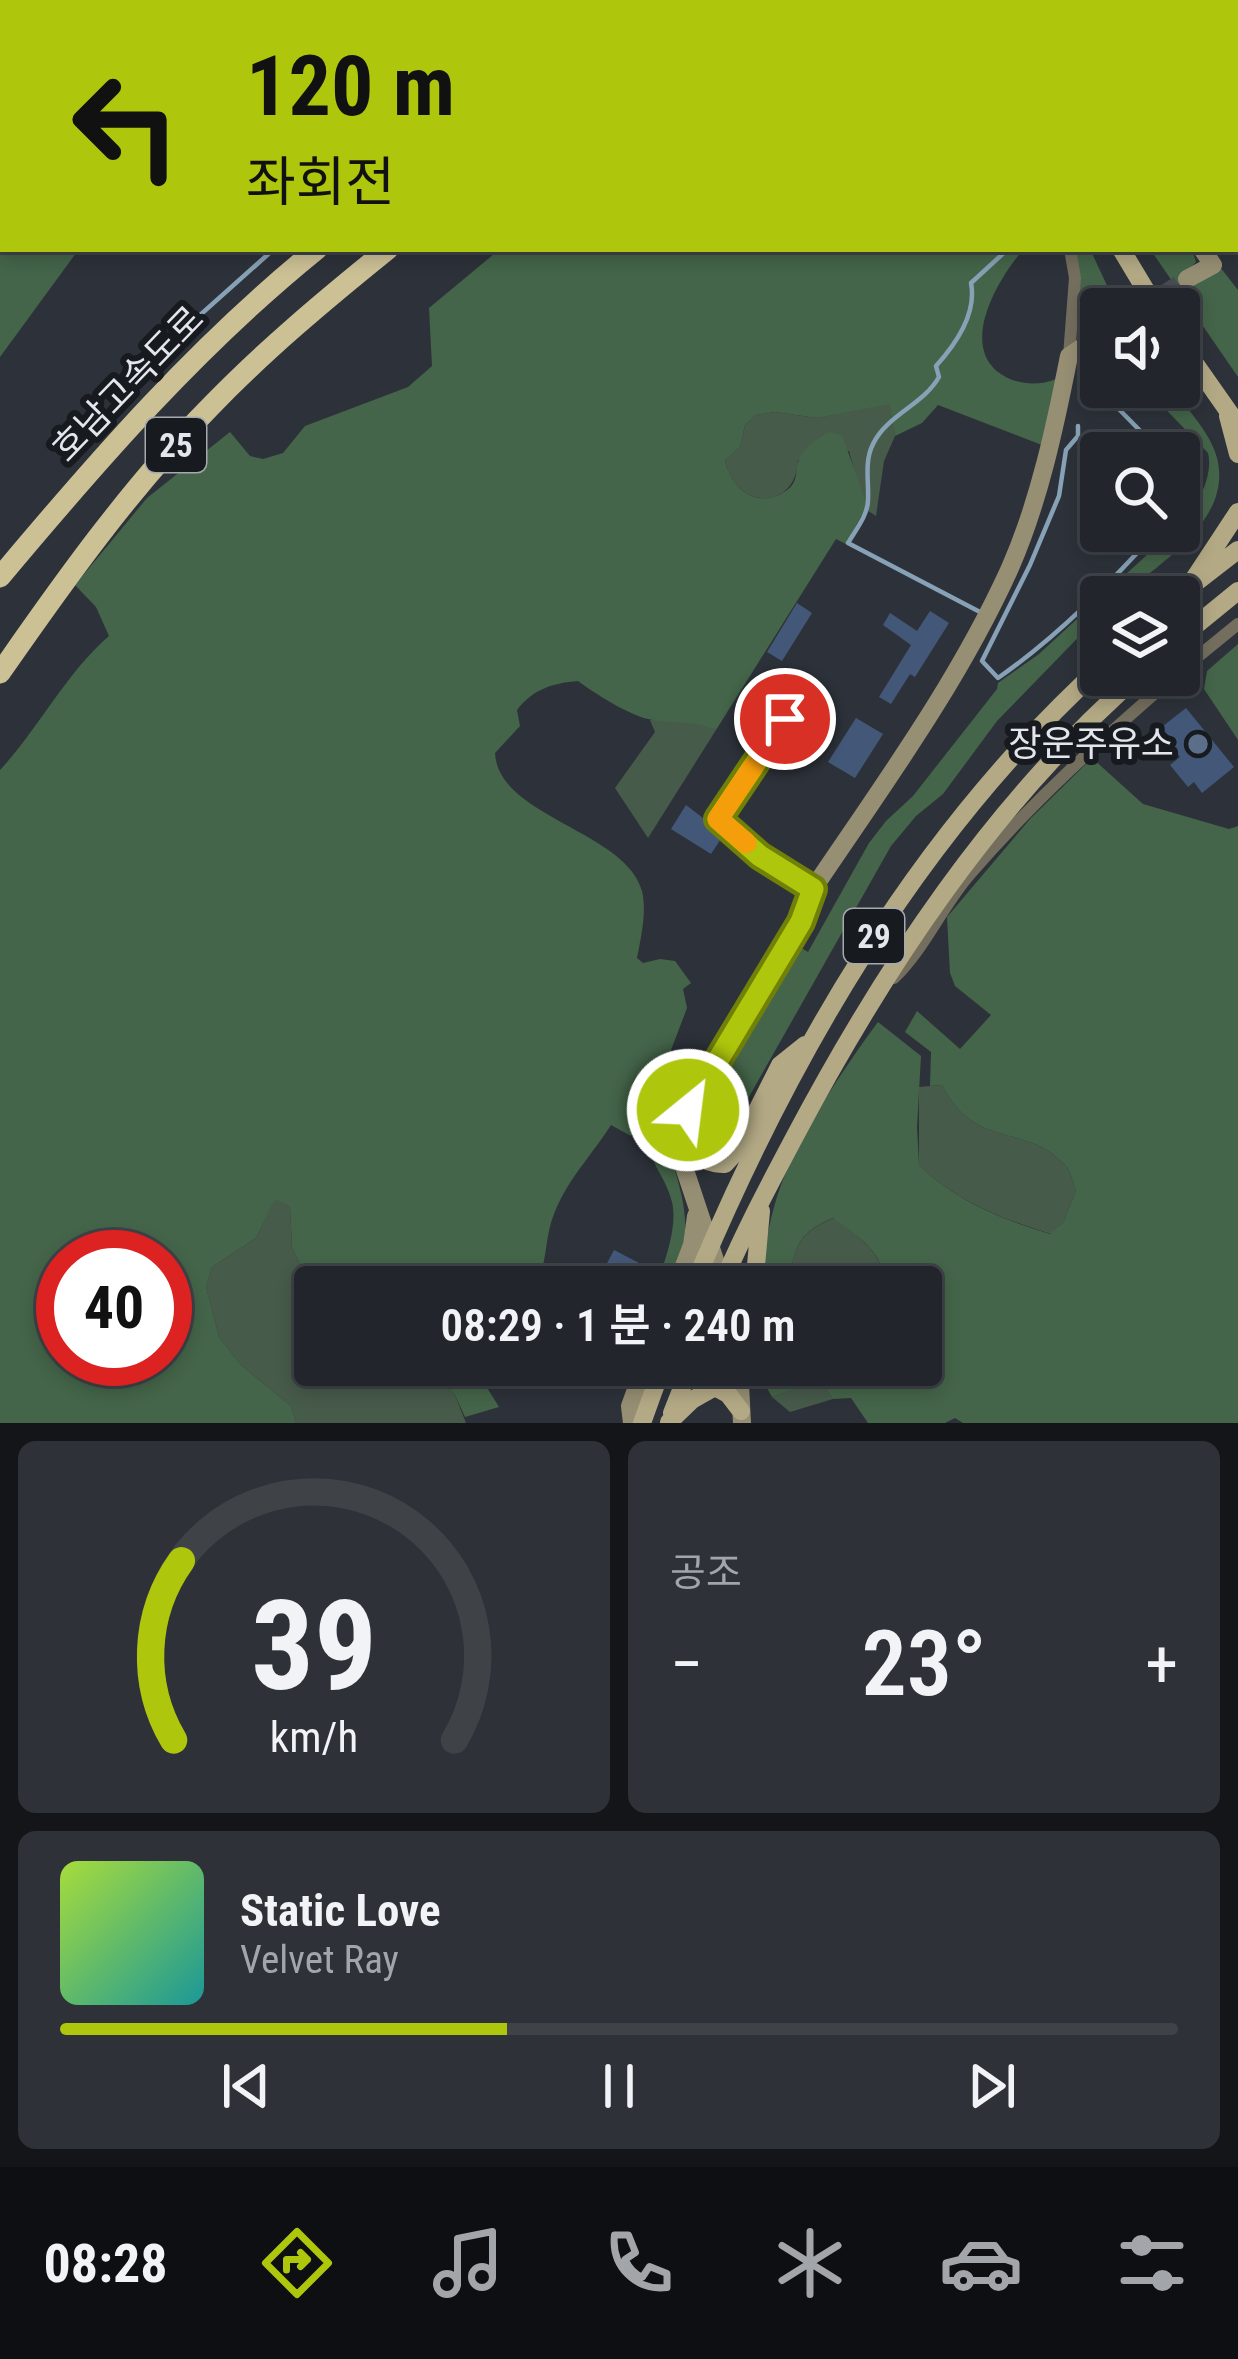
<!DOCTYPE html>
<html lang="ko">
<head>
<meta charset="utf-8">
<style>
  :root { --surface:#22262c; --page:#2e3238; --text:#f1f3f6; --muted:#a2a5a9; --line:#3f4348; --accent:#aec60b }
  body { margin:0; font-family:"Roboto Condensed","Noto Sans KR",sans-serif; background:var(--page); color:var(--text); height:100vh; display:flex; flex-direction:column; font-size:45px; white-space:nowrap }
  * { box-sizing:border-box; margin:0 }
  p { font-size:39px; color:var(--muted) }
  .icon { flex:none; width:66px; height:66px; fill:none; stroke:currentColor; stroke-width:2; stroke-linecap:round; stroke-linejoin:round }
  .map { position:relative; height:1423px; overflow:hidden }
  .drawer { display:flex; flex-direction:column; gap:18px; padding:18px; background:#131518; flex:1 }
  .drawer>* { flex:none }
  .hud { position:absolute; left:0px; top:0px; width:1239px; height:252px; box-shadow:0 6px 18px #0003,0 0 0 3px var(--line); background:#aec60b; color:#111; overflow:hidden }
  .fabs { position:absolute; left:1080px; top:288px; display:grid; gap:24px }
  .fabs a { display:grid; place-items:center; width:120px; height:120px; border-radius:12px; background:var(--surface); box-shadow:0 6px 18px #0003,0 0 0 3px var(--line); font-size:60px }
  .speed { position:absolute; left:36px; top:1230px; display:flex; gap:24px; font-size:60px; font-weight:700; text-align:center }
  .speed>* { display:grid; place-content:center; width:156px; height:156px; border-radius:50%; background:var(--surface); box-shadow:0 6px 18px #0003,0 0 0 3px var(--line); line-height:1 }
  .speed .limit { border:18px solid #d22; background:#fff; color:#111 }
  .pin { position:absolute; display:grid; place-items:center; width:102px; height:102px; color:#fff; margin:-51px; border:6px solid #fff; border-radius:50%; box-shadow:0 3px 12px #0007 }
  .me { position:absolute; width:132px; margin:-66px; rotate:29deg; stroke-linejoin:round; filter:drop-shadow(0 0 9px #0008) }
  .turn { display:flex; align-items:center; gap:42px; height:252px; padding:0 48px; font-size:54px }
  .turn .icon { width:156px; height:156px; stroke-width:2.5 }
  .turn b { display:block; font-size:84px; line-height:102px }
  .big { font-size:90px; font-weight:600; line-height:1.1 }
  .drawer .tile { flex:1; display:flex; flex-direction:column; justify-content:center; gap:18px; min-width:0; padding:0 42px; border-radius:18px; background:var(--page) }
  .drawer .dial { align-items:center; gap:0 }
  .dial svg { height:312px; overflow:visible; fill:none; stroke:var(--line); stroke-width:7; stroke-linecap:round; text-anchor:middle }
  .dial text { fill:var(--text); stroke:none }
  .song { display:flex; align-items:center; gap:36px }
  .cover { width:144px; height:144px; border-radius:18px; background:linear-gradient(135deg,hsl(80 70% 55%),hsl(180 70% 35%)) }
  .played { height:12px; border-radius:6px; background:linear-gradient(90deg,var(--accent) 40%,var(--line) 40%) }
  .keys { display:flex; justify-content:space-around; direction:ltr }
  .heat { display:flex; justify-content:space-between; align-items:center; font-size:66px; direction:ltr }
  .drawer .tiles { flex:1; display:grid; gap:18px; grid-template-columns:1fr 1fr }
  .tile:last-child { grid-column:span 2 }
  .trip { position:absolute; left:294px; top:1266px; width:648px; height:120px; border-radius:12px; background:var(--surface); box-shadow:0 6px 18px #0003,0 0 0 3px var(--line); font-weight:600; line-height:120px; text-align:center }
  .menu { display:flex; height:192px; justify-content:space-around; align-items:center; background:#0e0f12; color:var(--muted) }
  .menu .icon { width:84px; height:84px }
  .menu .current { color:var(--accent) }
  .menu b { font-size:54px; color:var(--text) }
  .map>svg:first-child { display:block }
</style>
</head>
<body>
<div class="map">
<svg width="1238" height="1423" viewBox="0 0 1238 1423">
  <rect width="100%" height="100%" fill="#2d323a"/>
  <path fill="#475b4a" d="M 891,403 L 895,436 L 884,461 L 876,516 L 865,509 L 849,451 L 798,460 C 796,512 734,510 725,460 L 740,447 L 745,425 L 756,415 L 775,412 L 817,418 Z
    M 660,718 L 702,723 L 716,730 L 648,838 L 615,788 L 655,732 L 650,720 Z
    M 942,1085 C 975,1151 1026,1122 1065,1165 C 1071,1171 1073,1183 1076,1191 L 1063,1223 L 1051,1234 C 1002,1219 956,1201 919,1165 L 919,1087 Z
    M 275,1198 L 290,1205 L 292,1248 L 315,1294 L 315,1365 L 430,1365 L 455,1395 L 466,1423 L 296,1423 L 291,1406 L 241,1365 L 219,1337 L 206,1287 L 212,1267 L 256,1238 Z
    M 834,1218 C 858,1236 886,1255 885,1287 L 786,1287 C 797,1249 794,1234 834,1218 Z
    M 798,1365 L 817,1365 L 822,1384 L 833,1399 L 790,1412 L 772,1397 L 802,1386 Z"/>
  <path fill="#446549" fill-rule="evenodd" d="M 0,10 L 3,249 L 79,249 L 0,357 Z
    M 500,249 L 1024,249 C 997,279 953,354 1010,379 C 1025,385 1041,385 1056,379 L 1042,445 L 938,405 L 922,423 L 895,436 L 890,404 L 817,418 L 775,412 L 756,415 L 745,425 L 740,447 L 725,460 C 730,489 759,511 787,490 C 800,481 794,468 800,457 C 806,445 818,439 829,432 L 842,435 L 865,499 L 865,509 L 846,544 L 836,539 L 716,730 C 694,720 671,724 648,719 C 627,714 596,694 578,681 C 553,683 533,689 517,710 L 520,726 L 495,753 C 498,817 626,831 642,891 C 647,912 641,937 637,958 L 643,963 L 660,959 L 675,961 L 691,983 L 683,989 L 687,1008 L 665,1066 L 685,1084 L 654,1111 L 644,1129 L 637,1126 L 631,1136 L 611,1125 C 592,1155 567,1180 554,1214 C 544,1239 548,1264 535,1287 L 315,1287 L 315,1294 L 292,1248 L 290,1206 L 275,1199 L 256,1238 L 212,1267 L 206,1287 L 219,1337 L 241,1365 L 291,1406 L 296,1423 L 0,1423 L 0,770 C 39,728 66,673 109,636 L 96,607 L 75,585 L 147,498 L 230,432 L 250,456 L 263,459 L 283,453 L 305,426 L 408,387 L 432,366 L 429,308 ZM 63,1257 L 165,1257 L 165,1359 L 63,1359 Z
    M 1074,249 L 1090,249 L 1118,309 L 1101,309 L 1101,322 C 1091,325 1084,319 1078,312 Z
    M 1150,249 L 1192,249 L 1196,262 L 1191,267 L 1220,267 L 1238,290 L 1238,377 Z
    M 1144,387 L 1171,387 C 1186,408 1211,433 1217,458 C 1233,520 1160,563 1120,597 L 1101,597 L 1173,531 L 1179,531 L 1179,526 C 1196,510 1214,476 1208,453 Z
    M 1101,597 L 1101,614 L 997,721 L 943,794 L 916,816 L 891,846 L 724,1141 L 716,1146 L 703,1138 L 698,1127 L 706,1101 L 798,946 L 808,952 L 869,843 L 886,821 L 913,796 L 997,689 L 998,683 L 1039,654 Z
    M 1238,644 L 1238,740 L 1204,689 L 1207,671 Z
    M 1092,758 L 1143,804 L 1229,829 L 1238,826 L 1238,1423 L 963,1423 L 955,1418 L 945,1423 L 868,1423 L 851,1398 L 833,1399 L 822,1384 L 817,1365 L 921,1365 L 921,1287 L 885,1287 C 886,1254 858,1236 833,1218 C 794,1234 797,1249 786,1287 L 759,1287 C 764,1253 769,1218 781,1185 C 801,1132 844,1068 878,1022 L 921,1056 L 917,1127 L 919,1165 C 956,1201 1001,1219 1050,1234 L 1063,1223 L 1076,1191 C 1073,1183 1071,1171 1065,1165 C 1026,1122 975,1151 942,1085 L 930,1086 L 931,1052 L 905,1032 L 917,1011 L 960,1049 L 991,1015 L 955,986 L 950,973 L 947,917 L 1030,819 Z
    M 668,1116 L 671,1121 C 667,1163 683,1183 685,1219 C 687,1243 677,1265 670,1287 L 656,1287 C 664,1263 678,1228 672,1202 C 664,1168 639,1160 657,1121 Z
    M 430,1365 L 473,1365 L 499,1407 L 465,1417 L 455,1395 Z
    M 761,1365 L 798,1365 L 803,1386 L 772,1397 L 762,1379 Z"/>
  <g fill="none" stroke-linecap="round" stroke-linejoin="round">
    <path stroke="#87a1b6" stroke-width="4.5" d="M 656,3 L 663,0
      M 1220,249 L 1234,249
      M 142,367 L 274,249
      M 1104,394 L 1162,453
      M 1078,426 L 1078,436 L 1066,450 L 1059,496 L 1030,565 L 982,661 L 998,678 C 1057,637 1109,585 1157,531
      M 1179,470 L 1190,484 L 1187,496 L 1179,505
      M 980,612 L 848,543 C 855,531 868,515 868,500 C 869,481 864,462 873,444 C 887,415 923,405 939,377 L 936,366 C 956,344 977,314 971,283 L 1008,249"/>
  </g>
  <path fill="#435879" d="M 797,603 L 812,613 L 782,661 L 767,652 Z
    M 930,611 L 949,623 L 915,677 L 910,674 L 891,704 L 879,697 L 911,645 L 883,625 L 890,613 L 917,631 Z
    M 1186,708 L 1234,767 L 1202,793 L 1194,782 L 1188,787 L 1170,765 L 1180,757 L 1158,730 Z
    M 856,718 L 883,734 L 855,778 L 828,762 Z
    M 686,805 L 724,834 L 711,854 L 671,829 Z
    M 614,1250 L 639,1263 L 628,1284 L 603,1271 Z"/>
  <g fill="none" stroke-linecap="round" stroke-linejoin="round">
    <path stroke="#484d55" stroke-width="18" stroke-dasharray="18 9" stroke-linecap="butt" d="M 1141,309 L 1187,279"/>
    <path stroke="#736e5d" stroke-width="6" d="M 786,719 L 718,819 L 760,856 L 811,888"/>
    <path stroke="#736e5d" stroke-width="12" d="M 1022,0 L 1023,3
      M 1069,356 L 1075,278 L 1070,249
      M 1179,672 L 1238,624
      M 894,978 C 925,948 942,906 970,874 C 1033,801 1103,738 1176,675"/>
    <path stroke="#978f74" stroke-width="18" d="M 1084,0 L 1084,3
      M 1187,279 L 1213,265 L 1202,249
      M 676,1287 L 692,1245 L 696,1216
      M 724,1287 L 682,1161 L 688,1110 L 801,922 L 813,889 C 883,785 958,683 1010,568 C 1039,502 1055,427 1069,356 L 1101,335
      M 739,1365 L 742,1423
      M 632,1423 L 630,1406 L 645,1365"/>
    <path stroke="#b3a985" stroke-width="18" d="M 1058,0 L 1058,3
      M 1121,249 L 1157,309
      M 1179,341 L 1238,425
      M 1228,416 L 1238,454
      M 1188,588 L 1238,512
      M 1177,597 L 1238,550
      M 1179,639 L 1238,591
      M 686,1131 C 695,1151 700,1165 725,1164 L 736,1152 L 780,1065 L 805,1045
      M 693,1287 C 789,1057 916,836 1101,667
      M 721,1287 C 742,1236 768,1187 794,1138 C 884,968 993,803 1139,675
      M 754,1287 L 761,1211
      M 740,1379 L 745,1365
      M 672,1413 L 691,1365
      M 669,1422 L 692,1400 L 715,1387 L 728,1394 L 741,1411
      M 642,1423 L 663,1365"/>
    <path stroke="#ccc095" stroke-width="21" d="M 744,3 L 751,0
      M 847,3 L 854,0
      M 0,577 C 98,460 198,345 317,249
      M 0,673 C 64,581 131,487 210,407 C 265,350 326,299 388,249"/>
  </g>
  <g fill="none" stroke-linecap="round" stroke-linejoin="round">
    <g stroke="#718107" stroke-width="30">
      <path id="route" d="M 688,1110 L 801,922 L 813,889 L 760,856 L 718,819 L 785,719"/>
    </g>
    <use href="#route" stroke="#aec60b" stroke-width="21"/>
    <path stroke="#f59e0b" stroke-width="21" d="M 746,843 L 718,819 L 753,767"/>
  </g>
  <circle fill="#5c6f8a" stroke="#171a1e" stroke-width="4.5" cx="1198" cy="744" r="12"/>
  <g text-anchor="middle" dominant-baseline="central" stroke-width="12" stroke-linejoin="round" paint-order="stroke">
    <g fill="#171a1e" stroke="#a6a9ae" stroke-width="3">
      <rect x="146" y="418" width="60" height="54" rx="9"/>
      <rect x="844" y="909" width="60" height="54" rx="9"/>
    </g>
    <g font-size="33" font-weight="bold" fill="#e3e6ec">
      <text x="176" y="445">25</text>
      <text x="874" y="936">29</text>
    </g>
    <g font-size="36" fill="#e3e6ec" stroke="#171a1e">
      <text transform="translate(128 384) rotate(-46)">호남고속도로</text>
    </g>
    <g font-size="36" fill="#e3e6ec" stroke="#171a1e" text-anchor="end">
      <text x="1174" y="744">장운주유소</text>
    </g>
  </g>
</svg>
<div class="fabs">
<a><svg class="icon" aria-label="sound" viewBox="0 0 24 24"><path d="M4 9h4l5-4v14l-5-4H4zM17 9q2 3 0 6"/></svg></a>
<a><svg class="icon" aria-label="search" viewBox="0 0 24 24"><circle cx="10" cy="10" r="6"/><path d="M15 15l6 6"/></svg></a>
<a><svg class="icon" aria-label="layers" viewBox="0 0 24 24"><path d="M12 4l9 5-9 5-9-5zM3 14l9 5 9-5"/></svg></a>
</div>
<div class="speed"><div class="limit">40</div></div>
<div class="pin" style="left:785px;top:719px;background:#d93025"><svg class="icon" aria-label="arrive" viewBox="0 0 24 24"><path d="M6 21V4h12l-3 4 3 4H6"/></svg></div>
<svg class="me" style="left:688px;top:1110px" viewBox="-20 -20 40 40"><circle r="17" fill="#aec60b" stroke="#fff" stroke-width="3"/><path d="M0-11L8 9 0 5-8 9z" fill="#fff"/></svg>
<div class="trip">08:29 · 1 분 · 240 m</div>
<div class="hud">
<div class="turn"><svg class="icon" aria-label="left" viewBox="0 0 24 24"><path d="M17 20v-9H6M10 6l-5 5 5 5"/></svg><div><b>120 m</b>좌회전</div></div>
</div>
</div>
<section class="drawer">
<div class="tiles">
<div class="tile dial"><svg viewBox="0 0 100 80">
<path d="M14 69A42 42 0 1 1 86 69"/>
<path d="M14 69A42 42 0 0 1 16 23" stroke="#aec60b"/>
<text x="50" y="56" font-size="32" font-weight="700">39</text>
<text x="50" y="72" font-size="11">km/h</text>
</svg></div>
<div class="tile"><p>공조</p>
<div class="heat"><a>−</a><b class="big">23°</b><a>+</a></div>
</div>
<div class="tile">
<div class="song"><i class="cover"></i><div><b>Static Love</b><p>Velvet Ray</p></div></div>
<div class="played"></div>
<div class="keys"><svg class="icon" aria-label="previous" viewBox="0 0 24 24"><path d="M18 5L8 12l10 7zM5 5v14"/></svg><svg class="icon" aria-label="pause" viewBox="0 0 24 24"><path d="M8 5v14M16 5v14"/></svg><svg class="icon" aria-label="next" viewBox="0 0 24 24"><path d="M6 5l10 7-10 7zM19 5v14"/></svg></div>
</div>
</div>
</section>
<nav class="menu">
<b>08:28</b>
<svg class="icon current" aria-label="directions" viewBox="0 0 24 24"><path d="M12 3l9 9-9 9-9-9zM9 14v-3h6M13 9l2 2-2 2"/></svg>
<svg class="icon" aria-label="music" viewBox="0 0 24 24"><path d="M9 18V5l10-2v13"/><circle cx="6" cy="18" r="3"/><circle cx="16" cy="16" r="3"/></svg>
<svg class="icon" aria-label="phone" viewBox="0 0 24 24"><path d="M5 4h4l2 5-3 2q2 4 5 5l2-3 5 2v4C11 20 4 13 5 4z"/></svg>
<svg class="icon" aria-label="climate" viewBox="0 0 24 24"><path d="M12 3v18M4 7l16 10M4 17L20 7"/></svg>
<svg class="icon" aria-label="car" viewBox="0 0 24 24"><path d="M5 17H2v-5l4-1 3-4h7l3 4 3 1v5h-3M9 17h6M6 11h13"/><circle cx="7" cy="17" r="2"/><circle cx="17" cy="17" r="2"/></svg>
<svg class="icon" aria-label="filters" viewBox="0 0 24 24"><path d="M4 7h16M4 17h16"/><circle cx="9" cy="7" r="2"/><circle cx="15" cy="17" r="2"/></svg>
</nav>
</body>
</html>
